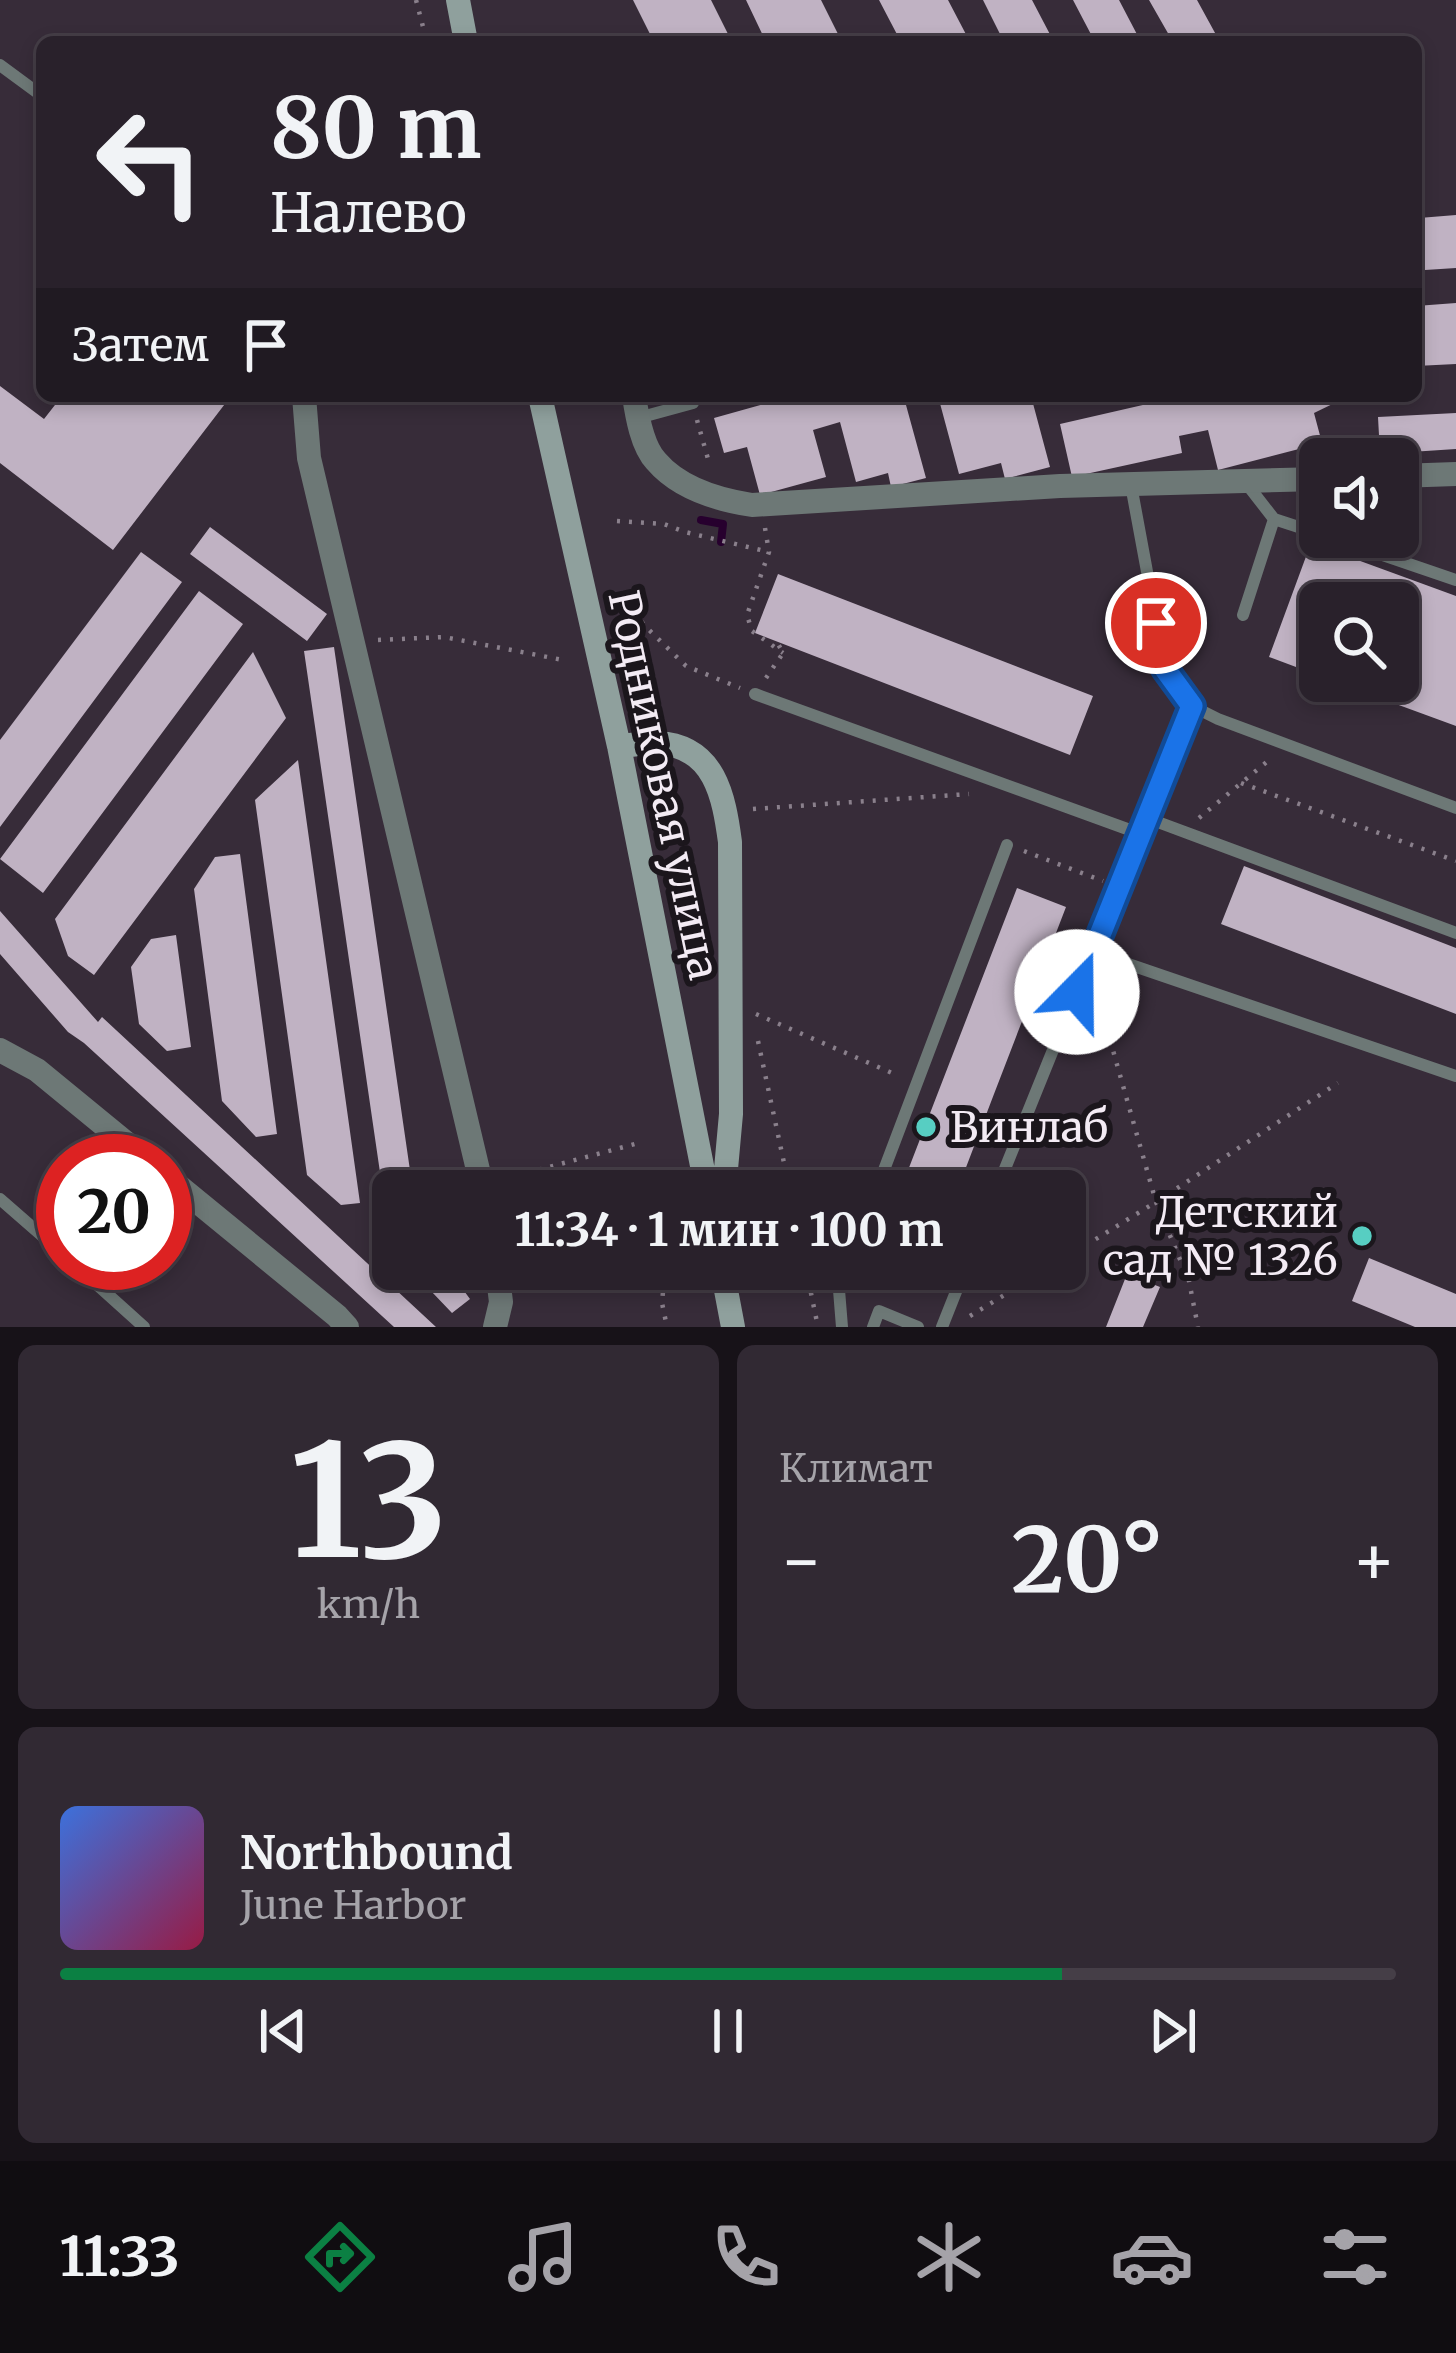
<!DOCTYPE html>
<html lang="ru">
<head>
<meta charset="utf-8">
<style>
  :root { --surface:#29212b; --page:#312933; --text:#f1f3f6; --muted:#a5a3a9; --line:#453e47; --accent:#0b8043 }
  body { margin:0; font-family:Merriweather,serif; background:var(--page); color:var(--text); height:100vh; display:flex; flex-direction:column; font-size:45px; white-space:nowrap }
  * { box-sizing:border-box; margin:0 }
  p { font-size:39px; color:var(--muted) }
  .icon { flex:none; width:66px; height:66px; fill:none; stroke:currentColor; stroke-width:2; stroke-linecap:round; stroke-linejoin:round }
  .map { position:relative; height:1327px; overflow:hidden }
  .side { display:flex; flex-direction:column; gap:18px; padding:18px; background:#171218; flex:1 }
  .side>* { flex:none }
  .top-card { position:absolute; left:36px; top:36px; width:1386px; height:366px; border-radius:18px; box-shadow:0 6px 18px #0003,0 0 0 3px var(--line); background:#29212b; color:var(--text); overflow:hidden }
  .tools { position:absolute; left:1299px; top:438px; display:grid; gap:24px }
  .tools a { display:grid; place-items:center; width:120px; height:120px; border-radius:18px; background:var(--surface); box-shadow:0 6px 18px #0003,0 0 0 3px var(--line); font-size:60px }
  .speed { position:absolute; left:36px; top:1134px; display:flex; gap:24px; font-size:60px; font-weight:700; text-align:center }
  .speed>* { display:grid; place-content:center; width:156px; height:156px; border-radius:50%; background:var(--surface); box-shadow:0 6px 18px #0003,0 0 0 3px var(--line); line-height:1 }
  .speed .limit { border:18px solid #d22; background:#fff; color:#111 }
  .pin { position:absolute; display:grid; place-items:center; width:102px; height:102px; color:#fff; margin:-51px; border:6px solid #fff; border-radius:50%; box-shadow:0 3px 12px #0007 }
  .me { position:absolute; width:132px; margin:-66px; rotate:22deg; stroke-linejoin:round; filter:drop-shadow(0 0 9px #0008) }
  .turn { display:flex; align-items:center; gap:42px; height:252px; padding:0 36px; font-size:54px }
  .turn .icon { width:156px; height:156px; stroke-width:2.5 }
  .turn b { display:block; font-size:84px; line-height:102px }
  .then { display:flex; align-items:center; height:114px; padding:0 36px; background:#0003; gap:24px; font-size:45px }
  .big { font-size:90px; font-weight:700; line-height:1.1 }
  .side .card { flex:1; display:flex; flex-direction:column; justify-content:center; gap:18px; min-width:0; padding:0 42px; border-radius:18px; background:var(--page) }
  .side .dial { align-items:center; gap:0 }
  .dial b { font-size:156px; line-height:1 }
  .song { display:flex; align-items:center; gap:36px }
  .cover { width:144px; height:144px; border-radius:18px; background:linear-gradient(135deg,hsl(220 70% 55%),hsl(340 70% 35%)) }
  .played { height:12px; border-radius:6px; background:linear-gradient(90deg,var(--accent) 75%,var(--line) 75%) }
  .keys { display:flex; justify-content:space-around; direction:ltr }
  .heat { display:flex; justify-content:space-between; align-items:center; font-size:66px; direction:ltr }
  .side .tiles { flex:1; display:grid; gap:18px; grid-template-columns:1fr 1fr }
  .card:last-child { grid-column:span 2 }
  .trip { position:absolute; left:372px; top:1170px; width:714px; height:120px; border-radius:18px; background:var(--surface); box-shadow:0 6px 18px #0003,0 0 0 3px var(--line); font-weight:700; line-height:120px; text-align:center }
  .menu { display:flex; height:192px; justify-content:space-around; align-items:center; background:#100d11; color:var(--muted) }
  .menu .icon { width:84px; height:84px }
  .menu .selected { color:var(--accent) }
  .menu b { font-size:54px; color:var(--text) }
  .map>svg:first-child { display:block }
</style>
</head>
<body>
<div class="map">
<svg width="1456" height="1327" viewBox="0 0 1456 1327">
  <rect width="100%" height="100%" fill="#372c39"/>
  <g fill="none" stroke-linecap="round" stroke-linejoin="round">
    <path stroke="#27002e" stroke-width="8" d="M 701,520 L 723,524 L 721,542"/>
  </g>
  <path fill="#c0b2c3" d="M 633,0 L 711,0 L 732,42 L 654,42 Z
    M 746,0 L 821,0 L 842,42 L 766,42 Z
    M 879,0 L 948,0 L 970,42 L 901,42 Z
    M 983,0 L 1032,0 L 1054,42 L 1004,42 Z
    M 1073,0 L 1119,0 L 1141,42 L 1095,42 Z
    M 1149,0 L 1197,0 L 1220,42 L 1173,42 Z
    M 1456,215 L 1456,268 L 1425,270 L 1419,218 Z
    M 1456,303 L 1456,364 L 1416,366 L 1416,306 Z
    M 0,386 L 44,419 L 62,396 L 231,396 L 113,550 L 0,463 Z
    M 792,396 L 933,396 L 906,405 L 926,478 L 891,487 L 888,473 L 856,482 L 840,422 L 813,430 L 826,477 L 760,495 L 747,447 L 724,453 L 714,418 Z
    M 938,396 L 1031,396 L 1050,467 L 1005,479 L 1001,463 L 959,474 Z
    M 1182,396 L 1349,396 L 1314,413 L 1322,443 L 1218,470 L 1208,430 L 1179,436 L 1182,453 L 1072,477 L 1060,424 Z
    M 1456,413 L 1456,449 L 1380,454 L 1378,417 Z
    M 210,527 L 327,614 L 307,641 L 190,554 Z
    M 1311,543 L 1456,596 L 1456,726 L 1336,682 L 1398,681 L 1398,603 L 1320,603 L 1320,676 L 1269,657 Z
    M 141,552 L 182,582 L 0,827 L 0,740 Z
    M 778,574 L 1093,696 L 1070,755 L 755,633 Z
    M 199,591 L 243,624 L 43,893 L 0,859 Z
    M 334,647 L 413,1191 L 393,1191 L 393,1241 L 390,1241 L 304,651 Z
    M 253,652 L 286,718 L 94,975 L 68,956 L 55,919 Z
    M 298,760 L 360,1203 L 341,1205 L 307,1175 L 255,800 Z
    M 240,854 L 277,1134 L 256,1137 L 222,1101 L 194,889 L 215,857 Z
    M 1244,866 L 1456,948 L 1456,1014 L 1221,924 Z
    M 1017,888 L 1066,907 L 994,1094 L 957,1191 L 900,1191 Z
    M 0,911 L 98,1022 L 102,1017 L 436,1327 L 394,1327 L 84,1043 L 68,1032 L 0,954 Z
    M 176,935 L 191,1047 L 167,1051 L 139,1024 L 131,967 L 151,939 Z
    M 1369,1258 L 1456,1294 L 1456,1327 L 1415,1327 L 1352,1301 Z
    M 410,1269 L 448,1269 L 470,1299 L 452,1313 Z
    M 1127,1274 L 1160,1287 L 1143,1327 L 1106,1327 Z"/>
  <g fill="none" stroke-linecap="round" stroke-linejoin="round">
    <path stroke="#8a808c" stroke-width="4.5" stroke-dasharray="3 9" stroke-linecap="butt" d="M 416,0 L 427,42
      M 697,420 L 710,466
      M 617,521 L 664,524 L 685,532 L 769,552
      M 765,528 L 769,552 L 747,615 L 752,631 L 783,653
      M 621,592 L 644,625 L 686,666 L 740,688
      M 378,640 L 444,637 L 563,660
      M 766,678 L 783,653 L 777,642
      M 1241,783 L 1456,861
      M 753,809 L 969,794
      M 1199,818 L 1269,760
      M 1024,851 L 1103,881
      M 1097,994 L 1156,1202 L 1189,1281 L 1198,1327
      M 756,1014 L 899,1076
      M 758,1041 L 790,1191
      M 504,1179 L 635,1144
      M 1065,1258 L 1156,1202 L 1338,1083
      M 665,1269 L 662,1303 L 667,1327
      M 806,1269 L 818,1327
      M 970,1316 L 1047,1269"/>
    <path stroke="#6d7876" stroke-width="12" d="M 0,65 L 42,96
      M 638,418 L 693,403
      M 1348,459 L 1349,451
      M 1246,483 L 1274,519 L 1320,534
      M 1131,485 L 1165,669 L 1192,706 L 1218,719 L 1456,808
      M 1330,537 L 1456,580
      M 1243,615 L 1274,519
      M 755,694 L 1141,834
      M 1147,818 L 1456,933
      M 1093,952 L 1456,1076
      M 876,1191 L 1007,845
      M 996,1191 L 1192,706
      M 0,1199 L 63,1254
      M 73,1263 L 144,1327
      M 842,1327 L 839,1290 L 847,1269
      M 873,1327 L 879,1311 L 918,1327
      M 942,1327 L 965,1269"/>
    <path stroke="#6d7876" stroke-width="24" d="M 634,396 C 637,416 642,446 656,461 C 679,488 719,500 752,505 L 1060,486 L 1320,479
      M 1398,476 L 1456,474
      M 0,1050 L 37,1070 L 148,1161
      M 165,1175 L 337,1316 L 347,1327"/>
    <path stroke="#6d7876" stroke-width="24" d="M 304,396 L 309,458 L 483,1191
      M 495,1327 L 501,1302 L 497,1269"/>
    <path stroke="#8fa09d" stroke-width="24" d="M 458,0 L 466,42
      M 540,396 L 619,746 L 707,1191
      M 619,746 C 632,745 645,743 658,743 C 715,746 724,797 730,842 L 731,1114 L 724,1191
      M 722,1269 L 733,1327"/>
  </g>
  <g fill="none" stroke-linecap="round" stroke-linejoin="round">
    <g stroke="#114b97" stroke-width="30">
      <path id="route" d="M 1077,992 L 1192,706 L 1165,669 L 1156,623"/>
    </g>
    <use href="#route" stroke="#1a73e8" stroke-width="21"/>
  </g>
  <g fill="#57cec2" stroke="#1b161c" stroke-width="4.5">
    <circle cx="926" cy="1127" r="12"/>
    <circle cx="1362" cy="1236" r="12"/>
  </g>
  <g text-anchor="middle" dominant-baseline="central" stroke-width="12" stroke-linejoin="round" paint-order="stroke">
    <g font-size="42" fill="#f3ebf4" stroke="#1b161c">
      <text transform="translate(664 785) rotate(78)">Родниковая улица</text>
    </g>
    <g font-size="42" fill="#f3ebf4" stroke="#1b161c" text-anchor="start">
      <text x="950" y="1127">Винлаб</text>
      <text x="1338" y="1212" text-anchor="end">Детский<tspan x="1338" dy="48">сад № 1326</tspan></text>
    </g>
  </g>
</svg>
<div class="tools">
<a><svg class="icon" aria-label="sound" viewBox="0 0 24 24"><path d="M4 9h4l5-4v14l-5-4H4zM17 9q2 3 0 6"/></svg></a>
<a><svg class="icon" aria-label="search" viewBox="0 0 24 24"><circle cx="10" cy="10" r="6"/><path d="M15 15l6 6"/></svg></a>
</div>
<div class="speed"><div class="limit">20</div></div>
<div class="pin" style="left:1156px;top:623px;background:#d93025"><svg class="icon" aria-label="arrive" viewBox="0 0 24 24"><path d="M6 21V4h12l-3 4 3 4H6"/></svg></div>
<svg class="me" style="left:1077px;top:992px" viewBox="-20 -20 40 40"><circle r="19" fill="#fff"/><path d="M0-13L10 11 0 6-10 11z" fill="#1a73e8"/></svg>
<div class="trip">11:34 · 1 мин · 100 m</div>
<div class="top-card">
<div class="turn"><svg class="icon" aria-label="left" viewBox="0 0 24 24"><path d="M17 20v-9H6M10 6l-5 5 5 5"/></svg><div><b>80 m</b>Налево</div></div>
<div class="then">Затем<svg class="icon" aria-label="arrive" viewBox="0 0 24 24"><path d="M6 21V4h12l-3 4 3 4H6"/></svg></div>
</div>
</div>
<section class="side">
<div class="tiles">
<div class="card dial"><b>13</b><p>km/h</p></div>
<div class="card"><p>Климат</p>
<div class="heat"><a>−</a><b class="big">20°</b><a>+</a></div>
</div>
<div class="card">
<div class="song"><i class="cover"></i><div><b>Northbound</b><p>June Harbor</p></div></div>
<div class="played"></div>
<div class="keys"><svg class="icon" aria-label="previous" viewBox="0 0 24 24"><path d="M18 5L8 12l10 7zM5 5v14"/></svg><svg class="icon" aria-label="pause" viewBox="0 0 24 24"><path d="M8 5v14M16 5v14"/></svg><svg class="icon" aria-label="next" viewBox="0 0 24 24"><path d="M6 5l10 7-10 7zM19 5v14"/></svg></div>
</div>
</div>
</section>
<nav class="menu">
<b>11:33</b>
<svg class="icon selected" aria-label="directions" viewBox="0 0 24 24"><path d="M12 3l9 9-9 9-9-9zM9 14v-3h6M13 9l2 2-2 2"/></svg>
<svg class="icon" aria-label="music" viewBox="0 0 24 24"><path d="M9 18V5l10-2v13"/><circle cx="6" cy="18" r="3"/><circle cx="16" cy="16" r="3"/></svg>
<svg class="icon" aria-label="phone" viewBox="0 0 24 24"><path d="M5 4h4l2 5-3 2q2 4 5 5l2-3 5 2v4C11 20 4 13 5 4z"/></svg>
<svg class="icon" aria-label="climate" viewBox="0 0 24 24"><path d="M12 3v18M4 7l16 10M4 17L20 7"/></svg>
<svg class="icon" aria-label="car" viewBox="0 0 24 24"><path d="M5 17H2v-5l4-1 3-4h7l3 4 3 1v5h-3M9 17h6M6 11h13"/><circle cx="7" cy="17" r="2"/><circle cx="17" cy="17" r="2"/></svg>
<svg class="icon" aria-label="filters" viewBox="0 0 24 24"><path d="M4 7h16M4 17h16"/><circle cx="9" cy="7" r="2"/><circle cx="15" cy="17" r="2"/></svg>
</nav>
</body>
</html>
